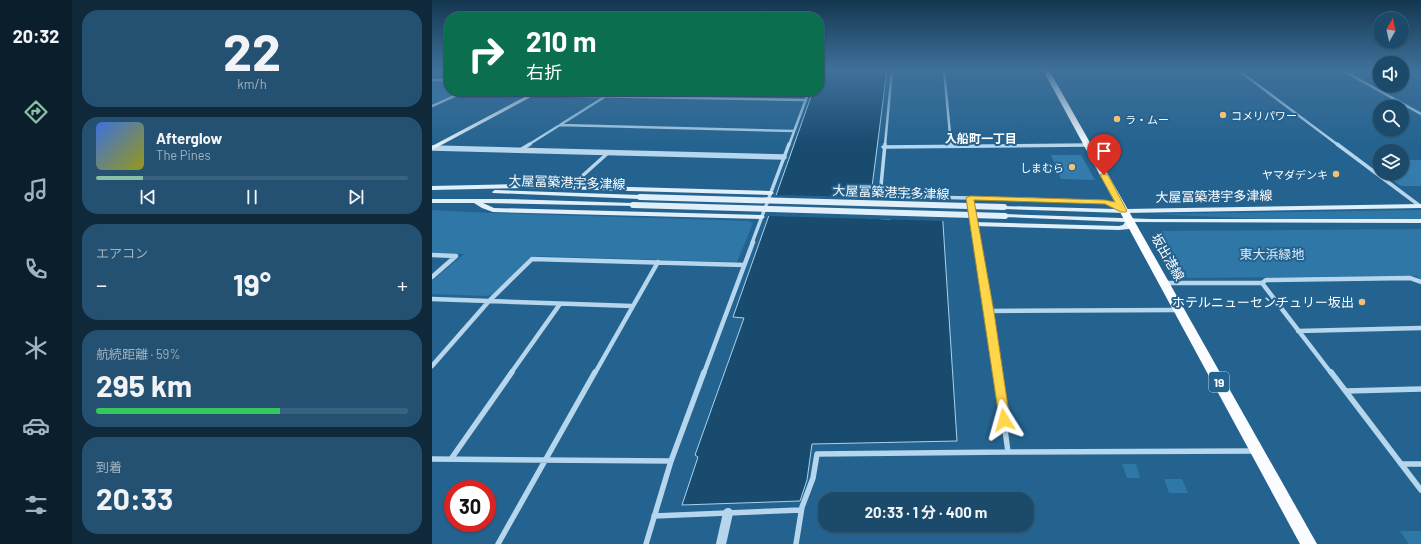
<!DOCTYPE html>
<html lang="ja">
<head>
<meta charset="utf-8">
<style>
  :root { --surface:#1b4a6b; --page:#245171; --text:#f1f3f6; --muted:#a0b3c1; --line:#39627e; --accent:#8abfa5 }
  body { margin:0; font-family:Barlow,"Noto Sans JP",sans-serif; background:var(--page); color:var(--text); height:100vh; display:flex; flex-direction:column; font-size:15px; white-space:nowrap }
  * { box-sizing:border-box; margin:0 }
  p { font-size:13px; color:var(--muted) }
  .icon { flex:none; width:22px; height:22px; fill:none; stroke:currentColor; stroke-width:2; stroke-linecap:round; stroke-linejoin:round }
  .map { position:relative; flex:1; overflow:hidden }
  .side { display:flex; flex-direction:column; gap:10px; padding:10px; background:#0f293b; width:360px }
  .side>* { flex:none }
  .top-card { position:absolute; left:12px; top:12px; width:380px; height:84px; border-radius:16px; box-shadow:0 1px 3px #0004,0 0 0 1px var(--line); background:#0b6e4f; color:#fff; overflow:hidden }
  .needle { width:26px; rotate:9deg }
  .controls { position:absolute; left:941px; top:12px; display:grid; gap:8px }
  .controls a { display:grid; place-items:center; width:36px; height:36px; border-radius:50%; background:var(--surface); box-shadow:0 1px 3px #0004,0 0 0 1px var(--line); font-size:20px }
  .speed { position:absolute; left:12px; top:480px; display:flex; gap:8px; font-size:20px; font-weight:700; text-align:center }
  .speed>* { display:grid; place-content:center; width:52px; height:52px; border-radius:50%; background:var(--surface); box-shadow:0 1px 3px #0004,0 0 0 1px var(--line); line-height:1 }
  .speed .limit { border:6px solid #d22; background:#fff; color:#111 }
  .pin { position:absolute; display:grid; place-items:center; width:34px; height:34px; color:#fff; margin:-41px -17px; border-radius:50% 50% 50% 0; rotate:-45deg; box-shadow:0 0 4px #0007 }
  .pin .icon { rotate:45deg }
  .me { position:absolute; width:44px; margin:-22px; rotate:352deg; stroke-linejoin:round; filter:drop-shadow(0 0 3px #0008) }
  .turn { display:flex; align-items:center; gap:14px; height:84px; padding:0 16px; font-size:18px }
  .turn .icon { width:52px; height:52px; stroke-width:2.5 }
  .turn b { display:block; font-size:28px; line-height:34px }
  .big { font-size:30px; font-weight:700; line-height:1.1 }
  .side .tile { flex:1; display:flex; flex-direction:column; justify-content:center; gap:6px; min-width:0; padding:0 14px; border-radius:16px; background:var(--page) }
  .side .dial { align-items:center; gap:0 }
  .dial b { font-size:52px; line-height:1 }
  .song { display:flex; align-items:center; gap:12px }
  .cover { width:48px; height:48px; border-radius:6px; background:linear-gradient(135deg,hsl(220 70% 55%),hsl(60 70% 35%)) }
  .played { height:4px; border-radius:2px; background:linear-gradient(90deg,var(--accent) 15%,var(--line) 15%) }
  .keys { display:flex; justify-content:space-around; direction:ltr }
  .heat { display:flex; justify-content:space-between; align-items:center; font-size:22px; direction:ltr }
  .charge { height:6px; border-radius:3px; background:linear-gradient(90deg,#34c759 59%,var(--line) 0) }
  .trip { position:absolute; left:386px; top:492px; width:216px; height:40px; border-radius:16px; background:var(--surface); box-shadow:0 1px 3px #0004,0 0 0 1px var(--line); font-weight:700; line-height:40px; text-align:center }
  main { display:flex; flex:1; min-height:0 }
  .menu { display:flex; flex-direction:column; width:72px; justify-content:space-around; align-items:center; background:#0b1e2b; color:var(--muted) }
  .menu .icon { width:28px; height:28px }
  .menu .active { color:var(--accent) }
  .menu b { font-size:18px; color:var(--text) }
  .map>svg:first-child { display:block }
</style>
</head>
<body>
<main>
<nav class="menu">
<b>20:32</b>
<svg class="icon active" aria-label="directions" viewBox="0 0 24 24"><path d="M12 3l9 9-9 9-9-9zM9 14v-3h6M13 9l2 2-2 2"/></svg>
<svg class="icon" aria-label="music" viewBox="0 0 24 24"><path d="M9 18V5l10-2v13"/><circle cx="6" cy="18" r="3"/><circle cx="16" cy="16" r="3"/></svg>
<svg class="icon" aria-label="phone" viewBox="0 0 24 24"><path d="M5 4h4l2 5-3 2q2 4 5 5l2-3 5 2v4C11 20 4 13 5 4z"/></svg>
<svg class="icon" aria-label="climate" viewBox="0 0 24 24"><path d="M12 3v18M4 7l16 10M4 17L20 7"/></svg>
<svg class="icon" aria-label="car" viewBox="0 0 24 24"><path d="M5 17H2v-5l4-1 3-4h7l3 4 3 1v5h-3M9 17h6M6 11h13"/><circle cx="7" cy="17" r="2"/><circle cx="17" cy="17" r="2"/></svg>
<svg class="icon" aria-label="filters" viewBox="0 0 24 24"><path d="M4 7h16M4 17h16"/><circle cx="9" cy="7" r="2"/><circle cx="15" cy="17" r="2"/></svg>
</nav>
<section class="side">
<div class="tile dial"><b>22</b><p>km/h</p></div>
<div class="tile">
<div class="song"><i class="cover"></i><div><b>Afterglow</b><p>The Pines</p></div></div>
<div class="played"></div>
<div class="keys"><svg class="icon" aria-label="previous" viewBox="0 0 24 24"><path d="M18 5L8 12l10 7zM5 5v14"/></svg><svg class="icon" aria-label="pause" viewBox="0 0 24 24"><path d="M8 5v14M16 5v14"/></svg><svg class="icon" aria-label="next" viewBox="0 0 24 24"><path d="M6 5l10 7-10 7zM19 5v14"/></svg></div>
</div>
<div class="tile"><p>エアコン</p>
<div class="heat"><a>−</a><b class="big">19°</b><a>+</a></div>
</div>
<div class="tile"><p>航続距離 · 59%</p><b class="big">295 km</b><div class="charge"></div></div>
<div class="tile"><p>到着</p><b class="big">20:33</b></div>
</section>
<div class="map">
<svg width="989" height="544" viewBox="0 0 989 544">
  <rect width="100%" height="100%" fill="#24638f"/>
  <path fill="#2e77a7" d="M 0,81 L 17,81 L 17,91 L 29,91 L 0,104 Z
    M 0,210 L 58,213 L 317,221 L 321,223 L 305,262 L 100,256 L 61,294 L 56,296 L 0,294 L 0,281 L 32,254 L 0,253 Z
    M 989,210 L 989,219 L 860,220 L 718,214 Z
    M 989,229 L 989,280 L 984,276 L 751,278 L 746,276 L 723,237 L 731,231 Z
    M 690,464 L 704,464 L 708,478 L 695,478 Z
    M 732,479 L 750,479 L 756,493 L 737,493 Z
    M 968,531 L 989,531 L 989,544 L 977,544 Z"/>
  <path fill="#194b6f" stroke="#a9d2ec" d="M 389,70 L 455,70 L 436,218 L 457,219 L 510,208 L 525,441 L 380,444 L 375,480 L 368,501 L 250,505 L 266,457 L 263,455 L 312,318 L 301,317 L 381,91 L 387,91 L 387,77 L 389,77 L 391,74 L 388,73 Z"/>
  <path fill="#24638f" d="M 342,195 L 441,197 L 439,217 L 456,217 L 457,206 L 512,208 L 513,221 L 335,216 Z"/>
  <path fill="#347cac" d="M 619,155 L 649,155 L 663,180 L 629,179 Z
    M 970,160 L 989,160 L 989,186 L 969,186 L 951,173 L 970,173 Z"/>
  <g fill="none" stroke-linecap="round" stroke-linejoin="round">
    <path stroke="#b5d6ec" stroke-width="2.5" d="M 512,70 L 519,145
      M 806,70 L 906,145
      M 910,70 L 989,114
      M 0,80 L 17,80
      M 27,94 L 374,100
      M 0,106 L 29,93
      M 128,125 L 362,131
      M 96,145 L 182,91
      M 357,145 L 377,91
      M 453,145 L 460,70"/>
    <path stroke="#b5d6ec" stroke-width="3.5" d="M 453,144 L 448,196 L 538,198 L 546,243
      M 519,144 L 519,146
      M 905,144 L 988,206
      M 451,147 L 655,145
      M 88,150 L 98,144
      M 138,187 L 177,152
      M 320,243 L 357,144"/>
    <path stroke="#b5d6ec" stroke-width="4.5" d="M 545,242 L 565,373
      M 0,255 L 24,256 L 0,277
      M 734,283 L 830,283 L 834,280 L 978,278 L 989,282
      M 830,283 L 899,373
      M 0,299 L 200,306
      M 557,311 L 746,310
      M 866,331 L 989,328
      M 0,366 L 57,301 L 100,259 L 312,265
      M 79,373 L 128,304
      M 163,373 L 226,262
      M 272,373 L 321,242"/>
    <path stroke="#b5d6ec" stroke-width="5.5" d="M 565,372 L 576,452 L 823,451
      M 899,372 L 989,490
      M 914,391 L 989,389
      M 0,459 L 239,461
      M 19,459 L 80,372
      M 969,464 L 989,464
      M 222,516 L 369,510
      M 66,544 L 163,372
      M 214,544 L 239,461 L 272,372
      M 364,544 L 370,507 L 381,478 L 385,454 L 576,452"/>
    <path stroke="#b5d6ec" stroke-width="5.5" d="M 0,148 L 352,157"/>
    <path stroke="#b5d6ec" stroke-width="10" d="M 289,544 L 296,513"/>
    <path fill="#e0eff9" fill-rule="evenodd" d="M 104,91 L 110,91 L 0,150 L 0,146 Z
      M 92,184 L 339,191 L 342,193 L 339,195 L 92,188 L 0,190 L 0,186 Z
      M 63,190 L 208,195 L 211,197 L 208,199 L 61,193 L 60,192 Z
      M 538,196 L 673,200 L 681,202 L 694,209 L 989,204 L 989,208 L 692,213 L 572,209 L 569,207 L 570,206 L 684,209 L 673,204 L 536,199 L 535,198 Z
      M 0,199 L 73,199 L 201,203 L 203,204 L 203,206 L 51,203 L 62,208 L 330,215 L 333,217 L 330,219 L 61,212 L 50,208 L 42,203 L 0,203 Z
      M 573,214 L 719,219 L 989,219 L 989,223 L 699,222 L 697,229 L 687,230 L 542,226 L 538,224 L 542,222 L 687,226 L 691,225 L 693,222 L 571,217 L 570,216 Z"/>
    <path fill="#fafcff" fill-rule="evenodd" d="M 611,70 L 617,70 L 885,544 L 868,544 Z"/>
    <path stroke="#e0eff9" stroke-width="6" d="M 208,197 L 572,207
      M 201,205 L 573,216"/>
  </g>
  <linearGradient id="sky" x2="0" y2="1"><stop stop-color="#14364f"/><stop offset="0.48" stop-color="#3f719b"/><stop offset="1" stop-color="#3f719b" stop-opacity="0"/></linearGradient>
  <rect width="989" height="146" fill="url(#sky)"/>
  <path fill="#ffd54a" stroke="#a68a30" d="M 672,173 L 676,175 L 695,211 L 694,212 L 689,212 L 673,204 L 542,200 L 562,312 L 578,420 L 576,424 L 572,426 L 568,424 L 534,198 L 538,196 L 673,200 L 683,202 L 668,175 Z"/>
  <g fill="#f6bf78" stroke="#24638f" stroke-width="1.5">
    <circle cx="791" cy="115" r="4"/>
    <circle cx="685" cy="119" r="4"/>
    <circle cx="640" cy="167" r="4"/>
    <circle cx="904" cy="174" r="4"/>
    <circle cx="930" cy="302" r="4"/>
  </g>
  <g text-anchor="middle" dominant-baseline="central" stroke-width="4" stroke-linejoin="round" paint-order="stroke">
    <g font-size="11" fill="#fff" stroke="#24638f" text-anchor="start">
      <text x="799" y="115">コメリパワー</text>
      <text x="693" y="119">ラ・ムー</text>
      <text x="632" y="167" text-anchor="end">しまむら</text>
      <text x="896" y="174" text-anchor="end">ヤマダデンキ</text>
    </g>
    <g font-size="12" font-weight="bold" fill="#fff" stroke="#24638f">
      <text x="549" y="138">入船町一丁目</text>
    </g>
    <rect fill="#24638f" stroke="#bdd0dd" stroke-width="1" x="777" y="372" width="20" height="20" rx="3"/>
    <g font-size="12" font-weight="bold" fill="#fff">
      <text x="787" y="382">19</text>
    </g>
    <g font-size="13" fill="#fff" stroke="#24638f">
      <text transform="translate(135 182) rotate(2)">大屋冨築港宇多津線</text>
      <text transform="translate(459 192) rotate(2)">大屋冨築港宇多津線</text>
      <text transform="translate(782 196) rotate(-1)">大屋冨築港宇多津線</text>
      <text transform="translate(736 257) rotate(60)">坂出港線</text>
    </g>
    <g font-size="13" fill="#daecf9" stroke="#24638f">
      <text x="840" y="254">東大浜緑地</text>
    </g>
    <g font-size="13" fill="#fff" stroke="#24638f" text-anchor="end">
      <text x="922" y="302">ホテルニューセンチュリー坂出</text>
    </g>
  </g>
</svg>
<div class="controls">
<a><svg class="needle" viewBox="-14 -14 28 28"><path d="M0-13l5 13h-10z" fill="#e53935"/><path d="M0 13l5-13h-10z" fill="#a0b3c1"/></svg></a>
<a><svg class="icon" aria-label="sound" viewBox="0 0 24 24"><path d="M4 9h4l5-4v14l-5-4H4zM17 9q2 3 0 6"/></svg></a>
<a><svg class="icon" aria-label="search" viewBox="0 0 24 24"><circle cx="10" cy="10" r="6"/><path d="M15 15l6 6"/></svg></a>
<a><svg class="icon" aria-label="layers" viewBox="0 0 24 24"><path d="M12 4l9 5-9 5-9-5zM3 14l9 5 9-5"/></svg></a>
</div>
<div class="speed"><div class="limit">30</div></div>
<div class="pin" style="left:672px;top:175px;background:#d93025"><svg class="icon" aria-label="arrive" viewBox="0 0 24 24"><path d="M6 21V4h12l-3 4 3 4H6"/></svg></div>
<svg class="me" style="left:572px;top:420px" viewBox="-20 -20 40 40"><path d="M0-17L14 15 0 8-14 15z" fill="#ffd54a" stroke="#fff" stroke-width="4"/></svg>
<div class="trip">20:33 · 1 分 · 400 m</div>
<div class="top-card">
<div class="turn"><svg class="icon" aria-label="right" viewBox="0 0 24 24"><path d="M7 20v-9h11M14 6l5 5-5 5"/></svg><div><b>210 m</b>右折</div></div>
</div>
</div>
</main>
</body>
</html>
